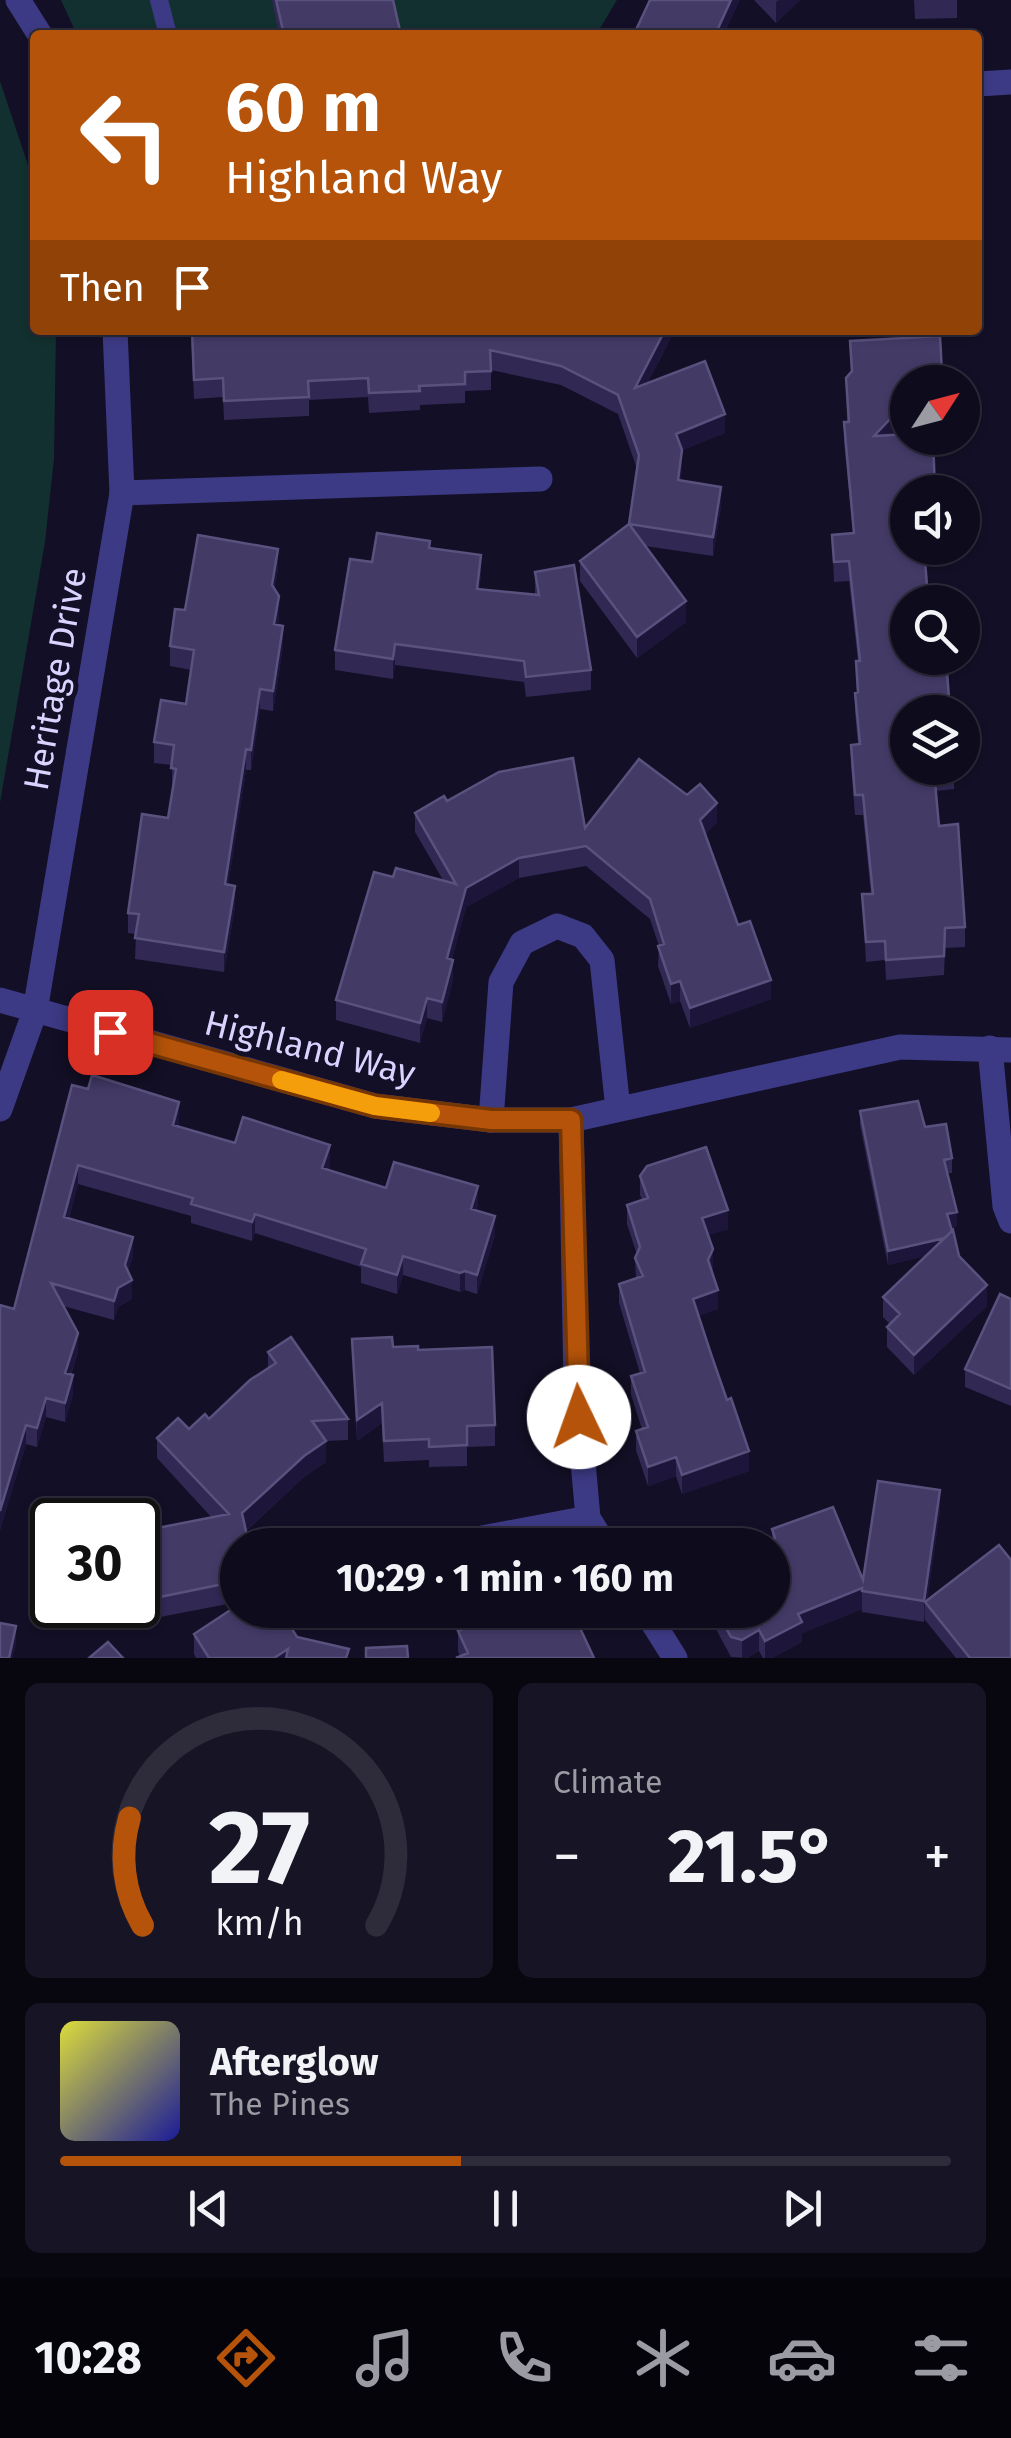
<!DOCTYPE html>
<html lang="en">
<head>
<meta charset="utf-8">
<style>
  :root { --surface:#0e0b1c; --page:#171425; --text:#f1f3f6; --muted:#9b9ba3; --line:#2e2b3b; --accent:#b45309 }
  body { margin:0; font-family:"Fira Sans",sans-serif; background:var(--page); color:var(--text); height:100vh; display:flex; flex-direction:column; font-size:38px; white-space:nowrap }
  * { box-sizing:border-box; margin:0 }
  p { font-size:32px; color:var(--muted) }
  .icon { flex:none; width:55px; height:55px; fill:none; stroke:currentColor; stroke-width:2; stroke-linecap:round; stroke-linejoin:round }
  .map { position:relative; height:1658px; overflow:hidden }
  .side { display:flex; flex-direction:column; gap:25px; padding:25px; background:#08060f; flex:1 }
  .side>* { flex:none }
  .banner { position:absolute; left:30px; top:30px; width:952px; height:305px; border-radius:10px; box-shadow:0 2px 8px #0004,0 0 0 2px var(--line); background:#b45309; color:#fff; overflow:hidden }
  .needle { width:65px; rotate:54deg }
  .controls { position:absolute; left:890px; top:365px; display:grid; gap:20px }
  .controls a { display:grid; place-items:center; width:90px; height:90px; border-radius:50%; background:var(--surface); box-shadow:0 2px 8px #0004,0 0 0 2px var(--line); font-size:50px }
  .speed { position:absolute; left:30px; top:1498px; display:flex; gap:20px; font-size:50px; font-weight:700; text-align:center }
  .speed>* { display:grid; place-content:center; width:130px; height:130px; border-radius:50%; background:var(--surface); box-shadow:0 2px 8px #0004,0 0 0 2px var(--line); line-height:1 }
  .speed .limit { border:5px solid #111; border-radius:15px; background:#fff; color:#111 }
  .pin { position:absolute; display:grid; place-items:center; width:85px; height:85px; color:#fff; margin:-42px; border-radius:20px; box-shadow:0 5px 15px #0006 }
  .me { position:absolute; width:110px; margin:-55px; rotate:357deg; stroke-linejoin:round; filter:drop-shadow(0 0 8px #0008) }
  .turn { display:flex; align-items:center; gap:35px; height:210px; padding:0 30px; font-size:45px }
  .turn .icon { width:130px; height:130px; stroke-width:2.5 }
  .turn b { display:block; font-size:70px; line-height:85px }
  .then { display:flex; align-items:center; height:95px; padding:0 30px; background:#0003; gap:20px; font-size:38px }
  .big { font-size:75px; font-weight:700; line-height:1.1 }
  .side .widget { flex:1; display:flex; flex-direction:column; justify-content:center; gap:15px; min-width:0; padding:0 35px; border-radius:15px; background:var(--page) }
  .side .dial { align-items:center; gap:0 }
  .dial svg { height:260px; overflow:visible; fill:none; stroke:var(--line); stroke-width:7; stroke-linecap:round; text-anchor:middle }
  .dial text { fill:var(--text); stroke:none }
  .song { display:flex; align-items:center; gap:30px }
  .cover { width:120px; height:120px; border-radius:15px; background:linear-gradient(135deg,hsl(60 70% 55%),hsl(240 70% 35%)) }
  .played { height:10px; border-radius:5px; background:linear-gradient(90deg,var(--accent) 45%,var(--line) 45%) }
  .keys { display:flex; justify-content:space-around; direction:ltr }
  .heat { display:flex; justify-content:space-between; align-items:center; font-size:55px; direction:ltr }
  .side .tiles { flex:1; display:grid; gap:25px; grid-template-columns:1fr 1fr }
  .widget:last-child { grid-column:span 2 }
  .trip { position:absolute; left:220px; top:1528px; width:570px; height:100px; border-radius:50px; background:var(--surface); box-shadow:0 2px 8px #0004,0 0 0 2px var(--line); font-weight:700; line-height:100px; text-align:center }
  .tabs { display:flex; height:160px; justify-content:space-around; align-items:center; background:#06040b; color:var(--muted) }
  .tabs .icon { width:70px; height:70px }
  .tabs .current { color:var(--accent) }
  .tabs b { font-size:45px; color:var(--text) }
  .map>svg:first-child { display:block }
</style>
</head>
<body>
<div class="map">
<svg width="1011" height="1658" viewBox="0 0 1011 1658">
  <rect width="100%" height="100%" fill="#130f26"/>
  <path fill="#12302f" d="M 61,0 L 617,0 L 596,35 L 77,35 Z
    M 0,81 L 35,186 L 35,330 L 56,330 L 54,459 L 45,542 L 0,803 Z"/>
  <g fill="none" stroke-linecap="round" stroke-linejoin="round">
    <path stroke="#3d3a85" stroke-width="18" d="M 159,0 L 168,35"/>
    <path stroke="#3d3a85" stroke-width="25" d="M 978,84 L 1011,82
      M 122,493 L 540,479
      M 990,1048 L 1005,1206 L 1011,1221
      M 0,1109 L 35,1011
      M 491,1120 L 501,982 L 522,943 L 557,926 L 583,936 L 602,960 L 618,1109
      M 571,1120 L 576,1383 L 588,1518 L 605,1545
      M 445,1545 L 588,1518
      M 645,1610 L 675,1658"/>
    <path stroke="#3d3a85" stroke-width="25" d="M 18,0 L 40,35
      M 0,1000 L 375,1106 L 491,1120 L 571,1120 L 900,1047 L 1011,1050
      M 35,1011 L 122,493 L 115,330"/>
  </g>
  <path fill="#312854" d="M 272,0 L 393,0 L 401,35 L 279,35 Z
    M 754,0 L 800,0 L 776,23 Z
    M 914,0 L 957,0 L 957,18 L 915,19 Z
    M 191,330 L 673,330 L 673,334 L 647,384 L 725,433 L 682,450 L 681,480 L 721,506 L 713,556 L 645,546 L 686,622 L 637,658 L 580,581 L 580,561 L 629,524 L 637,469 L 618,414 L 561,385 L 491,370 L 491,390 L 465,391 L 465,403 L 420,405 L 420,410 L 369,413 L 368,397 L 309,400 L 309,416 L 224,420 L 223,397 L 194,399 Z
    M 940,336 L 942,382 L 908,382 L 908,420 L 893,435 L 908,492 L 928,598 L 954,768 L 954,789 L 936,791 L 939,826 L 965,927 L 965,947 L 945,948 L 944,975 L 886,980 L 885,960 L 866,962 L 862,894 L 871,894 L 863,815 L 855,815 L 851,765 L 851,745 L 858,744 L 855,712 L 855,693 L 857,692 L 856,661 L 858,661 L 849,581 L 834,582 L 832,535 L 853,533 L 844,442 L 844,422 L 847,422 L 846,378 L 851,372 L 850,341 Z
    M 430,549 L 481,576 L 479,589 L 535,595 L 535,572 L 591,670 L 591,690 L 526,697 L 524,682 L 395,665 L 393,679 L 335,670 L 335,650 L 372,562 Z
    M 278,569 L 274,589 L 279,616 L 278,625 L 283,646 L 273,711 L 260,709 L 251,770 L 246,770 L 228,885 L 235,906 L 224,972 L 135,959 L 136,934 L 128,933 L 128,913 L 168,818 L 172,789 L 172,765 L 154,763 L 154,742 L 186,704 L 191,670 L 170,666 L 170,646 L 185,610 Z
    M 447,801 L 585,828 L 717,822 L 705,834 L 738,925 L 771,999 L 690,1028 L 680,1001 L 671,1004 L 658,966 L 659,946 L 650,919 L 586,866 L 519,878 L 466,907 L 452,959 L 453,980 L 442,1022 L 427,1018 L 420,1043 L 336,1020 L 336,1000 L 393,877 L 443,880 L 415,832 L 415,813 Z
    M 88,1089 L 179,1121 L 178,1126 L 235,1143 L 330,1164 L 328,1170 L 386,1188 L 478,1205 L 476,1211 L 495,1235 L 477,1294 L 465,1290 L 460,1292 L 403,1275 L 397,1294 L 361,1283 L 361,1267 L 255,1233 L 252,1241 L 191,1223 L 191,1216 L 78,1184 L 69,1218 L 133,1256 L 128,1272 L 132,1299 L 118,1307 L 114,1320 L 63,1306 L 78,1352 L 71,1375 L 73,1394 L 65,1422 L 46,1417 L 37,1447 L 26,1444 L 0,1530 L 0,1305 L 14,1309 Z
    M 860,1111 L 925,1127 L 952,1158 L 952,1173 L 947,1173 L 957,1226 L 951,1227 L 959,1256 L 987,1306 L 914,1375 L 887,1347 L 887,1327 L 890,1324 L 883,1317 L 883,1297 L 925,1256 L 888,1265 L 860,1125 Z
    M 640,1176 L 728,1229 L 708,1235 L 713,1268 L 711,1271 L 718,1309 L 698,1316 L 749,1471 L 682,1494 L 676,1476 L 648,1486 L 636,1450 L 636,1431 L 642,1429 L 631,1395 L 631,1376 L 640,1373 L 619,1303 L 619,1284 L 636,1278 L 635,1258 L 637,1255 L 627,1224 L 627,1205 L 642,1200 L 640,1195 Z
    M 1011,1299 L 1011,1406 L 965,1387 L 965,1369 Z
    M 352,1339 L 418,1350 L 495,1425 L 495,1446 L 467,1447 L 467,1466 L 429,1467 L 429,1460 L 384,1462 L 382,1423 L 357,1441 Z
    M 268,1352 L 348,1419 L 348,1440 L 326,1441 L 326,1462 L 304,1477 L 246,1531 L 238,1545 L 238,1602 L 155,1618 L 142,1552 L 142,1531 L 212,1518 L 157,1458 L 157,1438 L 189,1429 L 209,1419 L 268,1368 Z
    M 940,1510 L 927,1601 L 1011,1658 L 956,1658 L 925,1620 L 925,1611 L 924,1622 L 862,1612 L 862,1609 L 802,1633 L 802,1642 L 772,1658 L 763,1658 L 759,1651 L 747,1658 L 731,1657 L 710,1618 L 710,1610 L 772,1610 L 772,1529 L 863,1580 Z
    M 495,1622 L 546,1624 L 460,1656 L 458,1651 L 458,1631 Z
    M 194,1634 L 297,1637 L 349,1658 L 196,1658 L 194,1654 Z"/>
  <path fill="#1d163a" d="M 731,0 L 740,0 L 724,35 L 715,35 Z
    M 779,0 L 800,0 L 776,23 L 776,2 Z
    M 665,330 L 673,330 L 673,334 L 635,407 L 635,388 Z
    M 908,400 L 908,420 L 874,456 L 874,436 Z
    M 725,414 L 725,433 L 676,453 L 676,434 Z
    M 682,450 L 682,470 L 678,499 L 678,480 Z
    M 721,487 L 721,506 L 713,556 L 713,537 Z
    M 278,549 L 278,569 L 272,606 L 272,585 Z
    M 481,555 L 481,576 L 477,609 L 477,589 Z
    M 279,596 L 279,616 L 274,645 L 274,624 Z
    M 686,601 L 686,622 L 637,658 L 637,637 Z
    M 283,626 L 283,646 L 273,711 L 273,691 Z
    M 395,644 L 395,665 L 393,679 L 393,659 Z
    M 260,689 L 260,709 L 251,770 L 251,750 Z
    M 246,749 L 246,770 L 225,905 L 225,884 Z
    M 717,803 L 717,822 L 700,839 L 700,820 Z
    M 519,858 L 519,878 L 466,907 L 447,978 L 447,958 L 466,888 Z
    M 235,886 L 235,906 L 224,972 L 224,952 Z
    M 453,960 L 453,980 L 442,1022 L 442,1002 Z
    M 771,980 L 771,999 L 690,1028 L 690,1008 Z
    M 680,981 L 680,1001 L 671,1004 L 671,984 Z
    M 427,998 L 427,1018 L 420,1043 L 420,1023 Z
    M 179,1102 L 179,1121 L 173,1144 L 173,1125 Z
    M 330,1145 L 330,1164 L 322,1187 L 322,1168 Z
    M 78,1165 L 78,1184 L 64,1235 L 64,1217 Z
    M 478,1186 L 478,1205 L 471,1228 L 471,1209 Z
    M 728,1210 L 728,1229 L 702,1237 L 702,1218 Z
    M 957,1212 L 957,1226 L 947,1228 L 947,1214 Z
    M 255,1214 L 255,1233 L 252,1241 L 252,1222 Z
    M 495,1216 L 495,1235 L 477,1294 L 477,1275 Z
    M 953,1236 L 953,1250 L 888,1265 L 888,1251 Z
    M 133,1237 L 133,1256 L 125,1283 L 125,1265 Z
    M 713,1249 L 713,1268 L 708,1279 L 708,1260 Z
    M 403,1256 L 403,1275 L 397,1294 L 397,1275 Z
    M 465,1271 L 465,1290 L 460,1292 L 460,1273 Z
    M 132,1280 L 132,1299 L 118,1307 L 114,1320 L 114,1301 L 118,1288 Z
    M 987,1285 L 987,1306 L 914,1375 L 914,1355 Z
    M 718,1290 L 718,1309 L 693,1318 L 693,1299 Z
    M 78,1333 L 78,1352 L 65,1392 L 65,1373 Z
    M 73,1375 L 73,1394 L 65,1422 L 65,1403 Z
    M 46,1398 L 46,1417 L 37,1447 L 37,1428 Z
    M 382,1403 L 382,1423 L 357,1441 L 357,1420 Z
    M 26,1425 L 26,1444 L 0,1530 L 0,1511 Z
    M 326,1441 L 326,1462 L 304,1477 L 242,1534 L 242,1513 L 304,1456 Z
    M 749,1451 L 749,1471 L 682,1494 L 682,1475 Z
    M 676,1457 L 676,1476 L 648,1486 L 648,1467 Z
    M 940,1490 L 940,1510 L 927,1604 L 925,1602 L 924,1622 L 924,1601 Z
    M 862,1588 L 862,1609 L 802,1633 L 802,1642 L 772,1658 L 765,1658 L 765,1641 L 798,1614 Z
    M 16,1626 L 16,1645 L 13,1658 L 9,1658 Z
    M 759,1630 L 759,1651 L 747,1658 L 742,1658 L 742,1640 Z
    M 288,1649 L 288,1658 L 274,1658 Z"/>
  <path fill="#433a66" stroke="#5a527e" stroke-width="2.5" d="M 276,0 L 393,0 L 401,35 L 284,35 Z
    M 650,0 L 731,0 L 715,35 L 642,35 L 635,32 Z
    M 192,330 L 665,330 L 635,388 L 705,361 L 725,414 L 676,434 L 682,450 L 678,480 L 721,487 L 713,537 L 629,524 L 639,455 L 618,395 L 561,366 L 490,350 L 491,371 L 465,372 L 465,384 L 419,386 L 420,391 L 369,393 L 368,378 L 308,381 L 309,397 L 224,401 L 223,378 L 194,380 Z
    M 940,336 L 942,373 L 915,374 L 915,382 L 908,382 L 908,400 L 874,436 L 908,434 L 908,438 L 933,438 L 935,492 L 908,492 L 908,548 L 924,548 L 928,598 L 941,596 L 941,602 L 908,602 L 908,658 L 946,658 L 950,712 L 908,712 L 908,768 L 954,768 L 954,769 L 934,771 L 939,826 L 958,824 L 965,927 L 945,928 L 944,956 L 886,960 L 885,941 L 866,942 L 862,894 L 873,894 L 863,795 L 855,795 L 851,745 L 860,744 L 855,693 L 858,692 L 856,661 L 860,661 L 849,561 L 834,562 L 832,535 L 854,533 L 844,422 L 849,422 L 846,378 L 852,371 L 850,341 Z
    M 629,524 L 686,601 L 637,637 L 580,561 Z
    M 377,533 L 430,541 L 429,548 L 481,555 L 477,589 L 539,595 L 535,572 L 574,565 L 591,670 L 526,677 L 524,661 L 395,644 L 393,659 L 335,650 L 350,559 L 372,562 Z
    M 198,535 L 278,549 L 272,585 L 279,596 L 274,624 L 283,626 L 273,691 L 260,689 L 251,750 L 246,749 L 225,884 L 235,886 L 224,952 L 135,938 L 139,914 L 128,913 L 142,814 L 168,818 L 176,769 L 171,768 L 174,745 L 154,742 L 161,700 L 186,704 L 194,650 L 170,646 L 175,609 L 185,610 Z
    M 573,758 L 585,828 L 639,759 L 687,795 L 700,784 L 717,803 L 700,820 L 738,925 L 750,921 L 771,980 L 690,1008 L 680,981 L 671,984 L 658,946 L 664,944 L 650,899 L 586,846 L 519,858 L 466,888 L 447,958 L 453,960 L 442,1002 L 427,998 L 420,1023 L 336,1000 L 374,872 L 393,877 L 396,868 L 456,884 L 415,813 L 444,796 L 447,801 L 499,772 Z
    M 92,1075 L 179,1102 L 173,1125 L 235,1143 L 243,1117 L 330,1145 L 322,1168 L 386,1188 L 394,1162 L 478,1186 L 471,1209 L 495,1216 L 477,1275 L 465,1271 L 460,1273 L 403,1256 L 397,1275 L 361,1264 L 366,1249 L 255,1214 L 252,1222 L 191,1204 L 193,1198 L 78,1165 L 64,1217 L 133,1237 L 125,1265 L 132,1280 L 118,1288 L 114,1301 L 51,1283 L 78,1333 L 65,1373 L 73,1375 L 65,1403 L 46,1398 L 37,1428 L 26,1425 L 0,1511 L 0,1305 L 14,1309 L 72,1085 L 88,1089 Z
    M 918,1101 L 925,1127 L 946,1124 L 952,1158 L 944,1160 L 957,1212 L 947,1214 L 952,1231 L 945,1238 L 888,1251 L 860,1111 Z
    M 706,1147 L 728,1210 L 702,1218 L 713,1249 L 708,1260 L 718,1290 L 693,1299 L 711,1354 L 727,1400 L 731,1398 L 749,1451 L 682,1475 L 676,1457 L 648,1467 L 636,1431 L 648,1427 L 631,1376 L 645,1372 L 619,1284 L 643,1276 L 635,1258 L 640,1247 L 627,1205 L 648,1198 L 640,1176 L 647,1166 Z
    M 953,1230 L 959,1256 L 987,1285 L 914,1355 L 887,1327 L 900,1314 L 883,1297 Z
    M 1000,1294 L 1011,1299 L 1011,1389 L 965,1369 Z
    M 291,1337 L 348,1419 L 312,1421 L 326,1441 L 304,1456 L 242,1513 L 249,1545 L 238,1545 L 238,1581 L 155,1598 L 142,1531 L 229,1514 L 157,1438 L 178,1418 L 189,1429 L 205,1414 L 209,1419 L 250,1380 L 276,1363 L 268,1352 Z
    M 392,1337 L 393,1347 L 418,1346 L 418,1350 L 492,1347 L 495,1425 L 467,1426 L 467,1445 L 429,1447 L 429,1439 L 384,1441 L 382,1403 L 357,1420 L 352,1339 Z
    M 878,1481 L 940,1490 L 924,1601 L 862,1591 L 862,1588 L 798,1614 L 802,1622 L 765,1641 L 759,1630 L 742,1640 L 731,1637 L 716,1610 L 772,1610 L 772,1545 L 763,1545 L 775,1538 L 772,1529 L 833,1507 L 863,1580 Z
    M 999,1545 L 1011,1560 L 1011,1658 L 970,1658 L 925,1602 Z
    M 238,1605 L 238,1610 L 280,1610 L 297,1637 L 349,1649 L 346,1658 L 286,1658 L 288,1649 L 274,1658 L 209,1658 L 194,1634 Z
    M 521,1610 L 539,1610 L 546,1624 L 572,1611 L 594,1658 L 456,1658 L 468,1653 L 458,1631 L 493,1616 L 495,1622 Z
    M 0,1623 L 16,1626 L 9,1658 L 0,1658 Z
    M 108,1642 L 123,1658 L 89,1658 Z
    M 407,1646 L 408,1658 L 366,1658 L 366,1648 Z"/>
  <g fill="none" stroke-linecap="round" stroke-linejoin="round">
    <g stroke="#753606" stroke-width="25">
      <path id="route" d="M 110,1032 L 375,1106 L 491,1120 L 571,1120 L 579,1417"/>
    </g>
    <use href="#route" stroke="#b45309" stroke-width="18"/>
    <path stroke="#f59e0b" stroke-width="18" d="M 281,1080 L 375,1106 L 431,1113"/>
  </g>
  <g text-anchor="middle" dominant-baseline="central" stroke-width="10" stroke-linejoin="round" paint-order="stroke">
    <g font-size="35" fill="#d9d4ff" stroke="#130f26">
      <text transform="translate(55 679) rotate(-80)">Heritage Drive</text>
      <text transform="translate(310 1048) rotate(14)">Highland Way</text>
    </g>
  </g>
</svg>
<div class="controls">
<a><svg class="needle" viewBox="-14 -14 28 28"><path d="M0-13l5 13h-10z" fill="#e53935"/><path d="M0 13l5-13h-10z" fill="#9b9ba3"/></svg></a>
<a><svg class="icon" aria-label="sound" viewBox="0 0 24 24"><path d="M4 9h4l5-4v14l-5-4H4zM17 9q2 3 0 6"/></svg></a>
<a><svg class="icon" aria-label="search" viewBox="0 0 24 24"><circle cx="10" cy="10" r="6"/><path d="M15 15l6 6"/></svg></a>
<a><svg class="icon" aria-label="layers" viewBox="0 0 24 24"><path d="M12 4l9 5-9 5-9-5zM3 14l9 5 9-5"/></svg></a>
</div>
<div class="speed"><div class="limit">30</div></div>
<div class="pin" style="left:110px;top:1032px;background:#d93025"><svg class="icon" aria-label="arrive" viewBox="0 0 24 24"><path d="M6 21V4h12l-3 4 3 4H6"/></svg></div>
<svg class="me" style="left:579px;top:1417px" viewBox="-20 -20 40 40"><circle r="19" fill="#fff"/><path d="M0-13L10 11 0 6-10 11z" fill="#b45309"/></svg>
<div class="trip">10:29 · 1 min · 160 m</div>
<div class="banner">
<div class="turn"><svg class="icon" aria-label="left" viewBox="0 0 24 24"><path d="M17 20v-9H6M10 6l-5 5 5 5"/></svg><div><b>60 m</b>Highland Way</div></div>
<div class="then">Then<svg class="icon" aria-label="arrive" viewBox="0 0 24 24"><path d="M6 21V4h12l-3 4 3 4H6"/></svg></div>
</div>
</div>
<section class="side">
<div class="tiles">
<div class="widget dial"><svg viewBox="0 0 100 80">
<path d="M14 69A42 42 0 1 1 86 69"/>
<path d="M14 69A42 42 0 0 1 10 36" stroke="#b45309"/>
<text x="50" y="56" font-size="32" font-weight="700">27</text>
<text x="50" y="72" font-size="11">km/h</text>
</svg></div>
<div class="widget"><p>Climate</p>
<div class="heat"><a>−</a><b class="big">21.5°</b><a>+</a></div>
</div>
<div class="widget">
<div class="song"><i class="cover"></i><div><b>Afterglow</b><p>The Pines</p></div></div>
<div class="played"></div>
<div class="keys"><svg class="icon" aria-label="previous" viewBox="0 0 24 24"><path d="M18 5L8 12l10 7zM5 5v14"/></svg><svg class="icon" aria-label="pause" viewBox="0 0 24 24"><path d="M8 5v14M16 5v14"/></svg><svg class="icon" aria-label="next" viewBox="0 0 24 24"><path d="M6 5l10 7-10 7zM19 5v14"/></svg></div>
</div>
</div>
</section>
<nav class="tabs">
<b>10:28</b>
<svg class="icon current" aria-label="directions" viewBox="0 0 24 24"><path d="M12 3l9 9-9 9-9-9zM9 14v-3h6M13 9l2 2-2 2"/></svg>
<svg class="icon" aria-label="music" viewBox="0 0 24 24"><path d="M9 18V5l10-2v13"/><circle cx="6" cy="18" r="3"/><circle cx="16" cy="16" r="3"/></svg>
<svg class="icon" aria-label="phone" viewBox="0 0 24 24"><path d="M5 4h4l2 5-3 2q2 4 5 5l2-3 5 2v4C11 20 4 13 5 4z"/></svg>
<svg class="icon" aria-label="climate" viewBox="0 0 24 24"><path d="M12 3v18M4 7l16 10M4 17L20 7"/></svg>
<svg class="icon" aria-label="car" viewBox="0 0 24 24"><path d="M5 17H2v-5l4-1 3-4h7l3 4 3 1v5h-3M9 17h6M6 11h13"/><circle cx="7" cy="17" r="2"/><circle cx="17" cy="17" r="2"/></svg>
<svg class="icon" aria-label="filters" viewBox="0 0 24 24"><path d="M4 7h16M4 17h16"/><circle cx="9" cy="7" r="2"/><circle cx="15" cy="17" r="2"/></svg>
</nav>
</body>
</html>
